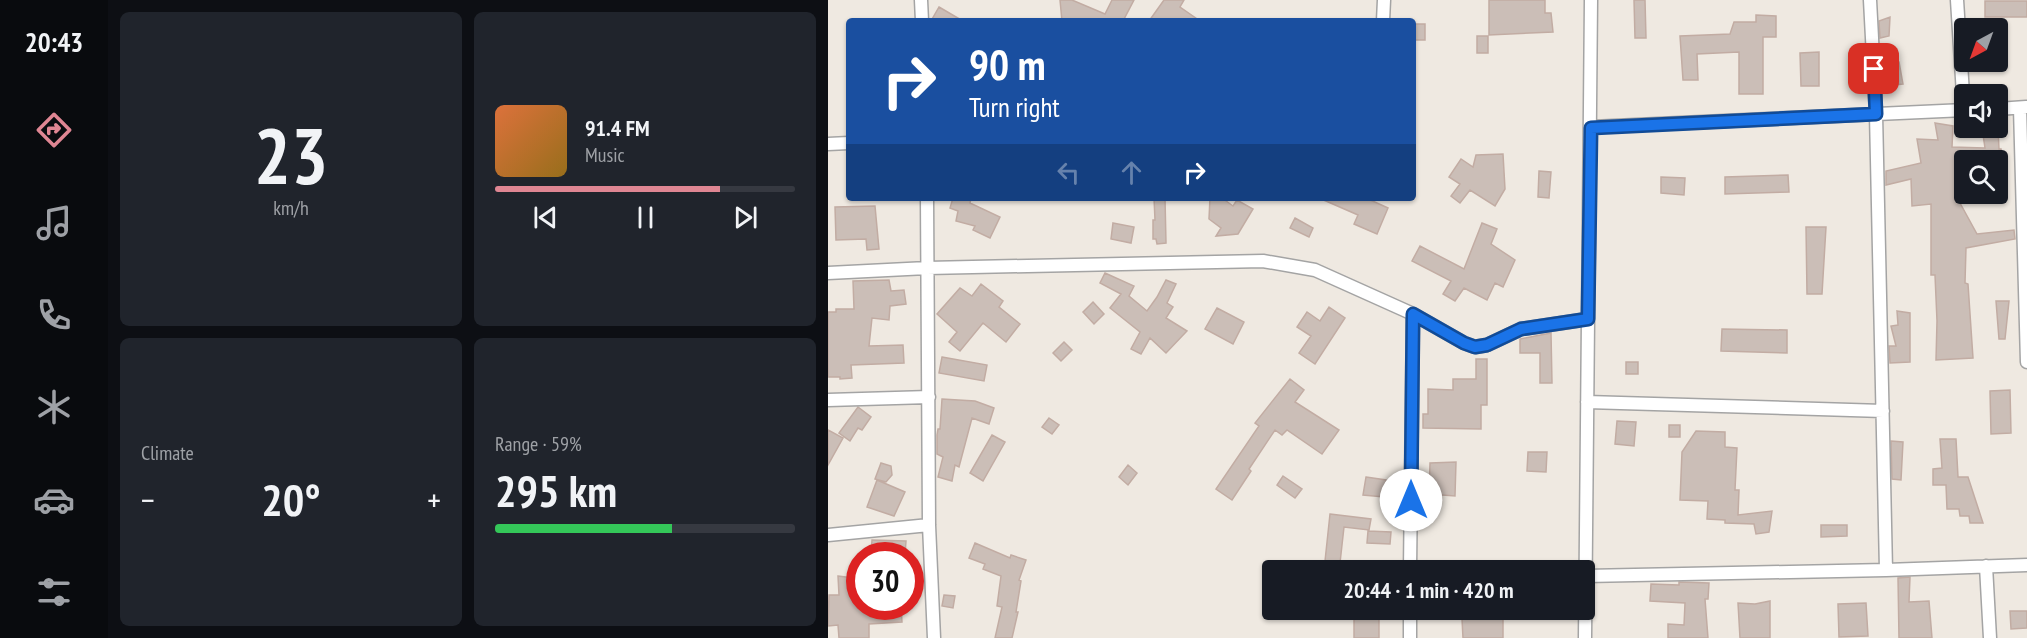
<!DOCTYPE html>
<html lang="en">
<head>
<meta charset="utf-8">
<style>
  :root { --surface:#171b24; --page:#20242c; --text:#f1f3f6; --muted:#9ea1a6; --line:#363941; --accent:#df8693 }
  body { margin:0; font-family:"PT Sans Narrow",sans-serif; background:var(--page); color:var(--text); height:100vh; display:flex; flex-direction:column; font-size:22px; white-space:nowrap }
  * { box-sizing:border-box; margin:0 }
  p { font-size:20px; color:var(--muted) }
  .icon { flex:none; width:33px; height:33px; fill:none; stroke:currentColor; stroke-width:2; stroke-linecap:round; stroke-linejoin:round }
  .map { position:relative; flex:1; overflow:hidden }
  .panel { display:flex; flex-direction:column; gap:12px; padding:12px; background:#0d0f14; width:720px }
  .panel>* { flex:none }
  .banner { position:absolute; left:18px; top:18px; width:570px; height:183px; border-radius:6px; box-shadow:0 2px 4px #0004; background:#1a4fa0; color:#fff; overflow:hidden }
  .needle { width:39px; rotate:221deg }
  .tools { position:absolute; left:1126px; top:18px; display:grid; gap:12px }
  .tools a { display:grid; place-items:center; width:54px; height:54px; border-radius:6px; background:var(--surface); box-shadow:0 2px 4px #0004; font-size:30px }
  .speed { position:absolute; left:18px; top:542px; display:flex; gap:12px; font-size:30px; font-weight:700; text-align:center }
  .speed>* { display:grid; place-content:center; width:78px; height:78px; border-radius:50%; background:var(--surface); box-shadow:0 2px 4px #0004; line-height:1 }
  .speed .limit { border:9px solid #d22; background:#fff; color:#111 }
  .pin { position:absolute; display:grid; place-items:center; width:51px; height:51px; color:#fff; margin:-26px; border-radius:12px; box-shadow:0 3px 9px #0006 }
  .me { position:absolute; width:66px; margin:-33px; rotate:0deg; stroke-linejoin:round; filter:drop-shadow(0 0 4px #0008) }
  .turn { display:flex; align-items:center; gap:21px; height:126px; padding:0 24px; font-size:27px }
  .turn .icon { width:78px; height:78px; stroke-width:2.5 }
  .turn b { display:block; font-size:42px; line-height:51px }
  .lanes { display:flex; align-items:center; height:57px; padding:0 24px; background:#0003; justify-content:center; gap:30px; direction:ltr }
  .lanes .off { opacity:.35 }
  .big { font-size:45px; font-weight:600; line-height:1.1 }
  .panel .tile { flex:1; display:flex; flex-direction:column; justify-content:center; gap:9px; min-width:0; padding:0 21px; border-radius:9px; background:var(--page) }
  .panel .dial { align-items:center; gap:0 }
  .dial b { font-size:78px; line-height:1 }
  .song { display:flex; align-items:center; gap:18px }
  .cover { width:72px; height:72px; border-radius:9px; background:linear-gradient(135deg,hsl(20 70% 55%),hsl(40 70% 35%)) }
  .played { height:6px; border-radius:3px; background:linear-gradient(90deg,var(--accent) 75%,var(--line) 75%) }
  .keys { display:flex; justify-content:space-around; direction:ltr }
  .heat { display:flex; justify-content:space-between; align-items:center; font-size:33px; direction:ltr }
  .charge { height:9px; border-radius:4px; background:linear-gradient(90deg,#34c759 59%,var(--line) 0) }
  .panel .tiles { flex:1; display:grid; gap:12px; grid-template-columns:repeat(2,1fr) }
  .trip { position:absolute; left:434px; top:560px; width:333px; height:60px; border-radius:6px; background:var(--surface); box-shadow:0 2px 4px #0004; font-weight:600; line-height:60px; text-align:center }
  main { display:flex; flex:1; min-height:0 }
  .dock { display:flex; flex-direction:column; width:108px; justify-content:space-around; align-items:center; background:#090b0e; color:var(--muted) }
  .dock .icon { width:42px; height:42px }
  .dock .on { color:var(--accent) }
  .dock b { font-size:27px; color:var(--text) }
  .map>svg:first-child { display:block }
</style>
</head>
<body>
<main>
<nav class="dock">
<b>20:43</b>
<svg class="icon on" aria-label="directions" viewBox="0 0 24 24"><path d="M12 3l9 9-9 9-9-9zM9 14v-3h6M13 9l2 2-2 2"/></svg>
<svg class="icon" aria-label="music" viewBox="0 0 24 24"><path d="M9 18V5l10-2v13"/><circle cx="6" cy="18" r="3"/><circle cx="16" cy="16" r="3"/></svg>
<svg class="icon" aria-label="phone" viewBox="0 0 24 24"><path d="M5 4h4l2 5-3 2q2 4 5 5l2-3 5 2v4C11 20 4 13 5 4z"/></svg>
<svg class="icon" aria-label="climate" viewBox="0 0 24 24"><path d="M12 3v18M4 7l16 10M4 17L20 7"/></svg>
<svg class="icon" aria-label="car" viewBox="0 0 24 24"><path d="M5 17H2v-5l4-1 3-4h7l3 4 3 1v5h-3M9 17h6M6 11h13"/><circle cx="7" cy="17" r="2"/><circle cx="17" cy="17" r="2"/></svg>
<svg class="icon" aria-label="filters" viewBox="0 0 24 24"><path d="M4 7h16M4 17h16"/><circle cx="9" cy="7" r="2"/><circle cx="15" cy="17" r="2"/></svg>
</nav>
<section class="panel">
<div class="tiles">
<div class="tile dial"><b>23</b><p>km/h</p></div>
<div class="tile">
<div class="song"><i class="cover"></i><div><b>91.4 FM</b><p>Music</p></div></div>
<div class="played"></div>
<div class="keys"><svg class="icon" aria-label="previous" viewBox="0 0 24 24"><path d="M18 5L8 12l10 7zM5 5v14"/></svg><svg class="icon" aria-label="pause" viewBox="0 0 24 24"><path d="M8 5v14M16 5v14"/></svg><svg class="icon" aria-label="next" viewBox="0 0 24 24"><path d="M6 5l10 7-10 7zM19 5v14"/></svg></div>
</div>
<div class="tile"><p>Climate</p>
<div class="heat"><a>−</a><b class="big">20°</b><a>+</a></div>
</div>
<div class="tile"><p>Range · 59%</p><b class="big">295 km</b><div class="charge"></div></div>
</div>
</section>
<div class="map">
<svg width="1199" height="638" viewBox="0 0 1199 638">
  <rect width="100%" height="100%" fill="#efe9e1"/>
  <path fill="#cbbeb7" stroke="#c2aca3" stroke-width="1.5" d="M 232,0 L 244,0 L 277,14 L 284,0 L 306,0 L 295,21 L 234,21 Z
    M 336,0 L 356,0 L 352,7 L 372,21 L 321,21 Z
    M 661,0 L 717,0 L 717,13 L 723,13 L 725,32 L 661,35 Z
    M 806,0 L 817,0 L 818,38 L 807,38 Z
    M 1157,1 L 1199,1 L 1199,17 L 1157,17 Z
    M 111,7 L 135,21 L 103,21 Z
    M 928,15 L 948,16 L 948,37 L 935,37 L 935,94 L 911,94 L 911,52 L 869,54 L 870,80 L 855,80 L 852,36 L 902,34 L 906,22 L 928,22 Z
    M 1062,17 L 1061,36 L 1052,38 L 1051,21 Z
    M 585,24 L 597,24 L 597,40 L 585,40 Z
    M 649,36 L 660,36 L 660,53 L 649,53 Z
    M 991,52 L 991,86 L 973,86 L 972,53 Z
    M 1071,62 L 1075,84 L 1056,86 L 1054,65 Z
    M 1107,123 L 1125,126 L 1124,147 L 1157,148 L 1154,128 L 1170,128 L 1171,149 L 1173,149 L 1174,160 L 1137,160 L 1134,191 L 1137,191 L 1137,203 L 1132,203 L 1149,234 L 1186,230 L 1187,239 L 1138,248 L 1137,283 L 1140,284 L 1145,358 L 1108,360 L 1109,321 L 1107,275 L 1103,275 L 1103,204 L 1084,206 L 1083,179 L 1058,185 L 1058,171 L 1093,163 L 1089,139 L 1110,140 Z
    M 675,154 L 677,189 L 667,206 L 642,190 L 632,203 L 623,196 L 632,184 L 621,177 L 633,159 L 645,167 L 648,155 Z
    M 711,171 L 723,172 L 721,198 L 710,197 Z
    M 960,175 L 961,192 L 897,194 L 897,177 Z
    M 833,177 L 857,178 L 856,195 L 833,193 Z
    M 125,198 L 143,198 L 142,203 L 172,217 L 162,238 L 145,230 L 147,226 L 128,221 L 130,211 L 122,208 Z
    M 326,198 L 337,198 L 338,243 L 329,244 L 328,239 L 325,239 L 325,220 L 327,220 Z
    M 382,198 L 394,198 L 405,206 L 409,200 L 425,209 L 410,234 L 388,236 L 393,228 L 381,219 Z
    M 491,198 L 538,198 L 560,208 L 549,234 L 526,224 L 530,215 Z
    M 47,206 L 51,249 L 39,250 L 38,239 L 8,240 L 7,207 Z
    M 467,218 L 485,228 L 481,237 L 462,228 Z
    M 285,223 L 306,227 L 303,243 L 283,239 Z
    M 654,223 L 669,229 L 663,244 L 687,260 L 675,287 L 667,283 L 659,300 L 636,288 L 627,301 L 615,294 L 623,281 L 584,261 L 592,246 L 636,269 Z
    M 978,227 L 998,227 L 994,294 L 979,294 Z
    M 277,273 L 306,286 L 301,296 L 319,311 L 329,297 L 338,280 L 348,284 L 339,303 L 345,307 L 338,318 L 359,331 L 338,353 L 322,338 L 313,354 L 303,349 L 312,332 L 282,308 L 293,294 L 272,283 Z
    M 61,280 L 63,291 L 76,290 L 78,304 L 62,306 L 61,320 L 44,318 L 41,346 L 75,345 L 76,363 L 23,365 L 24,378 L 12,379 L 12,377 L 0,377 L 0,312 L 8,312 L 8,309 L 26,309 L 25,281 Z
    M 153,284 L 175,301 L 171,307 L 192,324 L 178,342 L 155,323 L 132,351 L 121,342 L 129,332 L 109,314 L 132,288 L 144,296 Z
    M 1168,301 L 1181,301 L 1177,339 L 1171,339 Z
    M 265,302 L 276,314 L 266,324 L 255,312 Z
    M 501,307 L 517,318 L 487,364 L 471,353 L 483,336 L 469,327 L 479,312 L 492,321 Z
    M 389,308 L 416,322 L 405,344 L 377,329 Z
    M 1069,311 L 1082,313 L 1082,362 L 1062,363 L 1061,346 L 1068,346 L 1063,326 L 1070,325 Z
    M 894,329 L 959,330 L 959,353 L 893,351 Z
    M 723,333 L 724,383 L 712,383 L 712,353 L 692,353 L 692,339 Z
    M 236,342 L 244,350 L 233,361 L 225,353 Z
    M 114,357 L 159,365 L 156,381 L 111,373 Z
    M 648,359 L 659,359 L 659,405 L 653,405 L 653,429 L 595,428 L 595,414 L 600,414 L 600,389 L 625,390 L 625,379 L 648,379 Z
    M 798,362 L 810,362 L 810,374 L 798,374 Z
    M 462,379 L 476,390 L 467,402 L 511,430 L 494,454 L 459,430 L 454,435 L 447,430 L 421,469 L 423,471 L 404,500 L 388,489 L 431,426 L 427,423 Z
    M 1182,390 L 1183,433 L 1163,434 L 1162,391 Z
    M 114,399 L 147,401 L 166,408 L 161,424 L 144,418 L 131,467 L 127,465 L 124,481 L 110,477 L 115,457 L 109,454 L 109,435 L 110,429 L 112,429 Z
    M 30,407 L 43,417 L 34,430 L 30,428 L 22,441 L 11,433 Z
    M 221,418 L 231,425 L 224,434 L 214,427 Z
    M 789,421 L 808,422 L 806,446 L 787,444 Z
    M 841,425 L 852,425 L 852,437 L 841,437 Z
    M 0,430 L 15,438 L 0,465 Z
    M 868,431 L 897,432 L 897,447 L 909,448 L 907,490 L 911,490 L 910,515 L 944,511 L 941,532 L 928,534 L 926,524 L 897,523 L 897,520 L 879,519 L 880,501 L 852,500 L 854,452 Z
    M 164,435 L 177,442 L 155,481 L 142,473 Z
    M 1112,439 L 1128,439 L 1130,477 L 1140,477 L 1155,523 L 1142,523 L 1141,516 L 1132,516 L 1131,509 L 1119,509 L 1118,485 L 1105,485 L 1105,469 L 1114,468 Z
    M 1063,441 L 1075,442 L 1073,480 L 1064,479 Z
    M 700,452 L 719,452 L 718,472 L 699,471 Z
    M 628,462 L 627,496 L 601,494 L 602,463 Z
    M 53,463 L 63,466 L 64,475 L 58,482 L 47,479 Z
    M 300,465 L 309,473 L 300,485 L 291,477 Z
    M 455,476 L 474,489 L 467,498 L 449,485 Z
    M 538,477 L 558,480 L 556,497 L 535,495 Z
    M 49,480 L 77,492 L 66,516 L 39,507 Z
    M 502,514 L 543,519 L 541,530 L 516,527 L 512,563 L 497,561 Z
    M 993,525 L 1019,525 L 1019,536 L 993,537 Z
    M 540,531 L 563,532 L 562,544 L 539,543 Z
    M 44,540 L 78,541 L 77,555 L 43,555 Z
    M 147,543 L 182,558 L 183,555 L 198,560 L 191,580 L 193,581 L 188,612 L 190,612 L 184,638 L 167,638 L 174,607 L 169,606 L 173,576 L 155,569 L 157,564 L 141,558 Z
    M 10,576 L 25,578 L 23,594 L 32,594 L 32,606 L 73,606 L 74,622 L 41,624 L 41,638 L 11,638 L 10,625 L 0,626 L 1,595 L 11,595 Z
    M 1082,577 L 1081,602 L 1101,601 L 1104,638 L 1071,638 L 1070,578 Z
    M 851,582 L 881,583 L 880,599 L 877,599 L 880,638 L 840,638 L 840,624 L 856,625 L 857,603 L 822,601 L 823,584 L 851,585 Z
    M 116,595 L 127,596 L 125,608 L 114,606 Z
    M 942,601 L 942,638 L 912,638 L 910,603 L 927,604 Z
    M 1038,603 L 1040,636 L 1011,637 L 1010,604 Z
    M 1182,611 L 1199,611 L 1199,628 L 1183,629 Z
    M 526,615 L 551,615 L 551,638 L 526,638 Z
    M 634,619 L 675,619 L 675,638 L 635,638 Z"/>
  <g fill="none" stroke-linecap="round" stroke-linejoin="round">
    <g stroke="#a4a4a4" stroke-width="15">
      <path id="minor" d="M 93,0 L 94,21
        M 1042,0 L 1048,114 L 1058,570
        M 1129,0 L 1136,110
        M 555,21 L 556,0
        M 1192,108 L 1199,362
        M 1170,109 L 1198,107
        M 763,127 L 1137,110
        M 0,144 L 21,143
        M 99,198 L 101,525 L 106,638
        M 0,273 L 99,268 L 435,261 L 487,270 L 585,314 L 636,343 L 647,347 L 659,345 L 693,329 L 760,319
        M 0,400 L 101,397
        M 759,402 L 1055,411
        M 0,535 L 101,525
        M 1158,566 L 1162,638
        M 582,570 L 585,314
        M 758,576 L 1058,570 L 1199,565
        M 582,638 L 582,609
        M 757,638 L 763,0"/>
    </g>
    <use href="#minor" stroke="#fff" stroke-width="12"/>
  </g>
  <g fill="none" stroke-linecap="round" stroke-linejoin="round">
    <g stroke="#114b97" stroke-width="15">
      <path id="route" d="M 583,500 L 585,314 L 636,343 L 647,347 L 659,345 L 693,329 L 760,319 L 763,128 L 1048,114 L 1046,69"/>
    </g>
    <use href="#route" stroke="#1a73e8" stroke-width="10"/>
  </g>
</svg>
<div class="tools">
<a><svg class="needle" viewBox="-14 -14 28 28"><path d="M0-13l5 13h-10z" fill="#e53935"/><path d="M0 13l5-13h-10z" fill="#9ea1a6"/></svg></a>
<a><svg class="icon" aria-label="sound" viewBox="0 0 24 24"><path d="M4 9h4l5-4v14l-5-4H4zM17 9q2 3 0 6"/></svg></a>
<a><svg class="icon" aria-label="search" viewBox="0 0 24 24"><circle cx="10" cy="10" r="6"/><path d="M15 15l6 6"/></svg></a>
</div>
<div class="speed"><div class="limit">30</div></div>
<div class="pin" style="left:1046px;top:69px;background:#d93025"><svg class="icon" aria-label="arrive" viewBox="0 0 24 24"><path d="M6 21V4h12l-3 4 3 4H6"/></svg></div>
<svg class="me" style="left:583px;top:500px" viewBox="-20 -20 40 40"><circle r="19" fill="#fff"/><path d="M0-13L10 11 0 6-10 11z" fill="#1a73e8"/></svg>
<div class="trip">20:44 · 1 min · 420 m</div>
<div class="banner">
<div class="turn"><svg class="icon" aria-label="right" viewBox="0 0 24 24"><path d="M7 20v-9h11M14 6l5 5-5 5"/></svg><div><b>90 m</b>Turn right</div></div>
<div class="lanes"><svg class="icon off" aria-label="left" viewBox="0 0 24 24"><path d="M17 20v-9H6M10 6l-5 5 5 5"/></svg><svg class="icon off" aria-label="ahead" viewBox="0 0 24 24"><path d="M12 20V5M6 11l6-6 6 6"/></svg><svg class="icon" aria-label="right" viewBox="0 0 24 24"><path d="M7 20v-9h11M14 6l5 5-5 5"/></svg></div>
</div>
</div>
</main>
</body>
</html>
